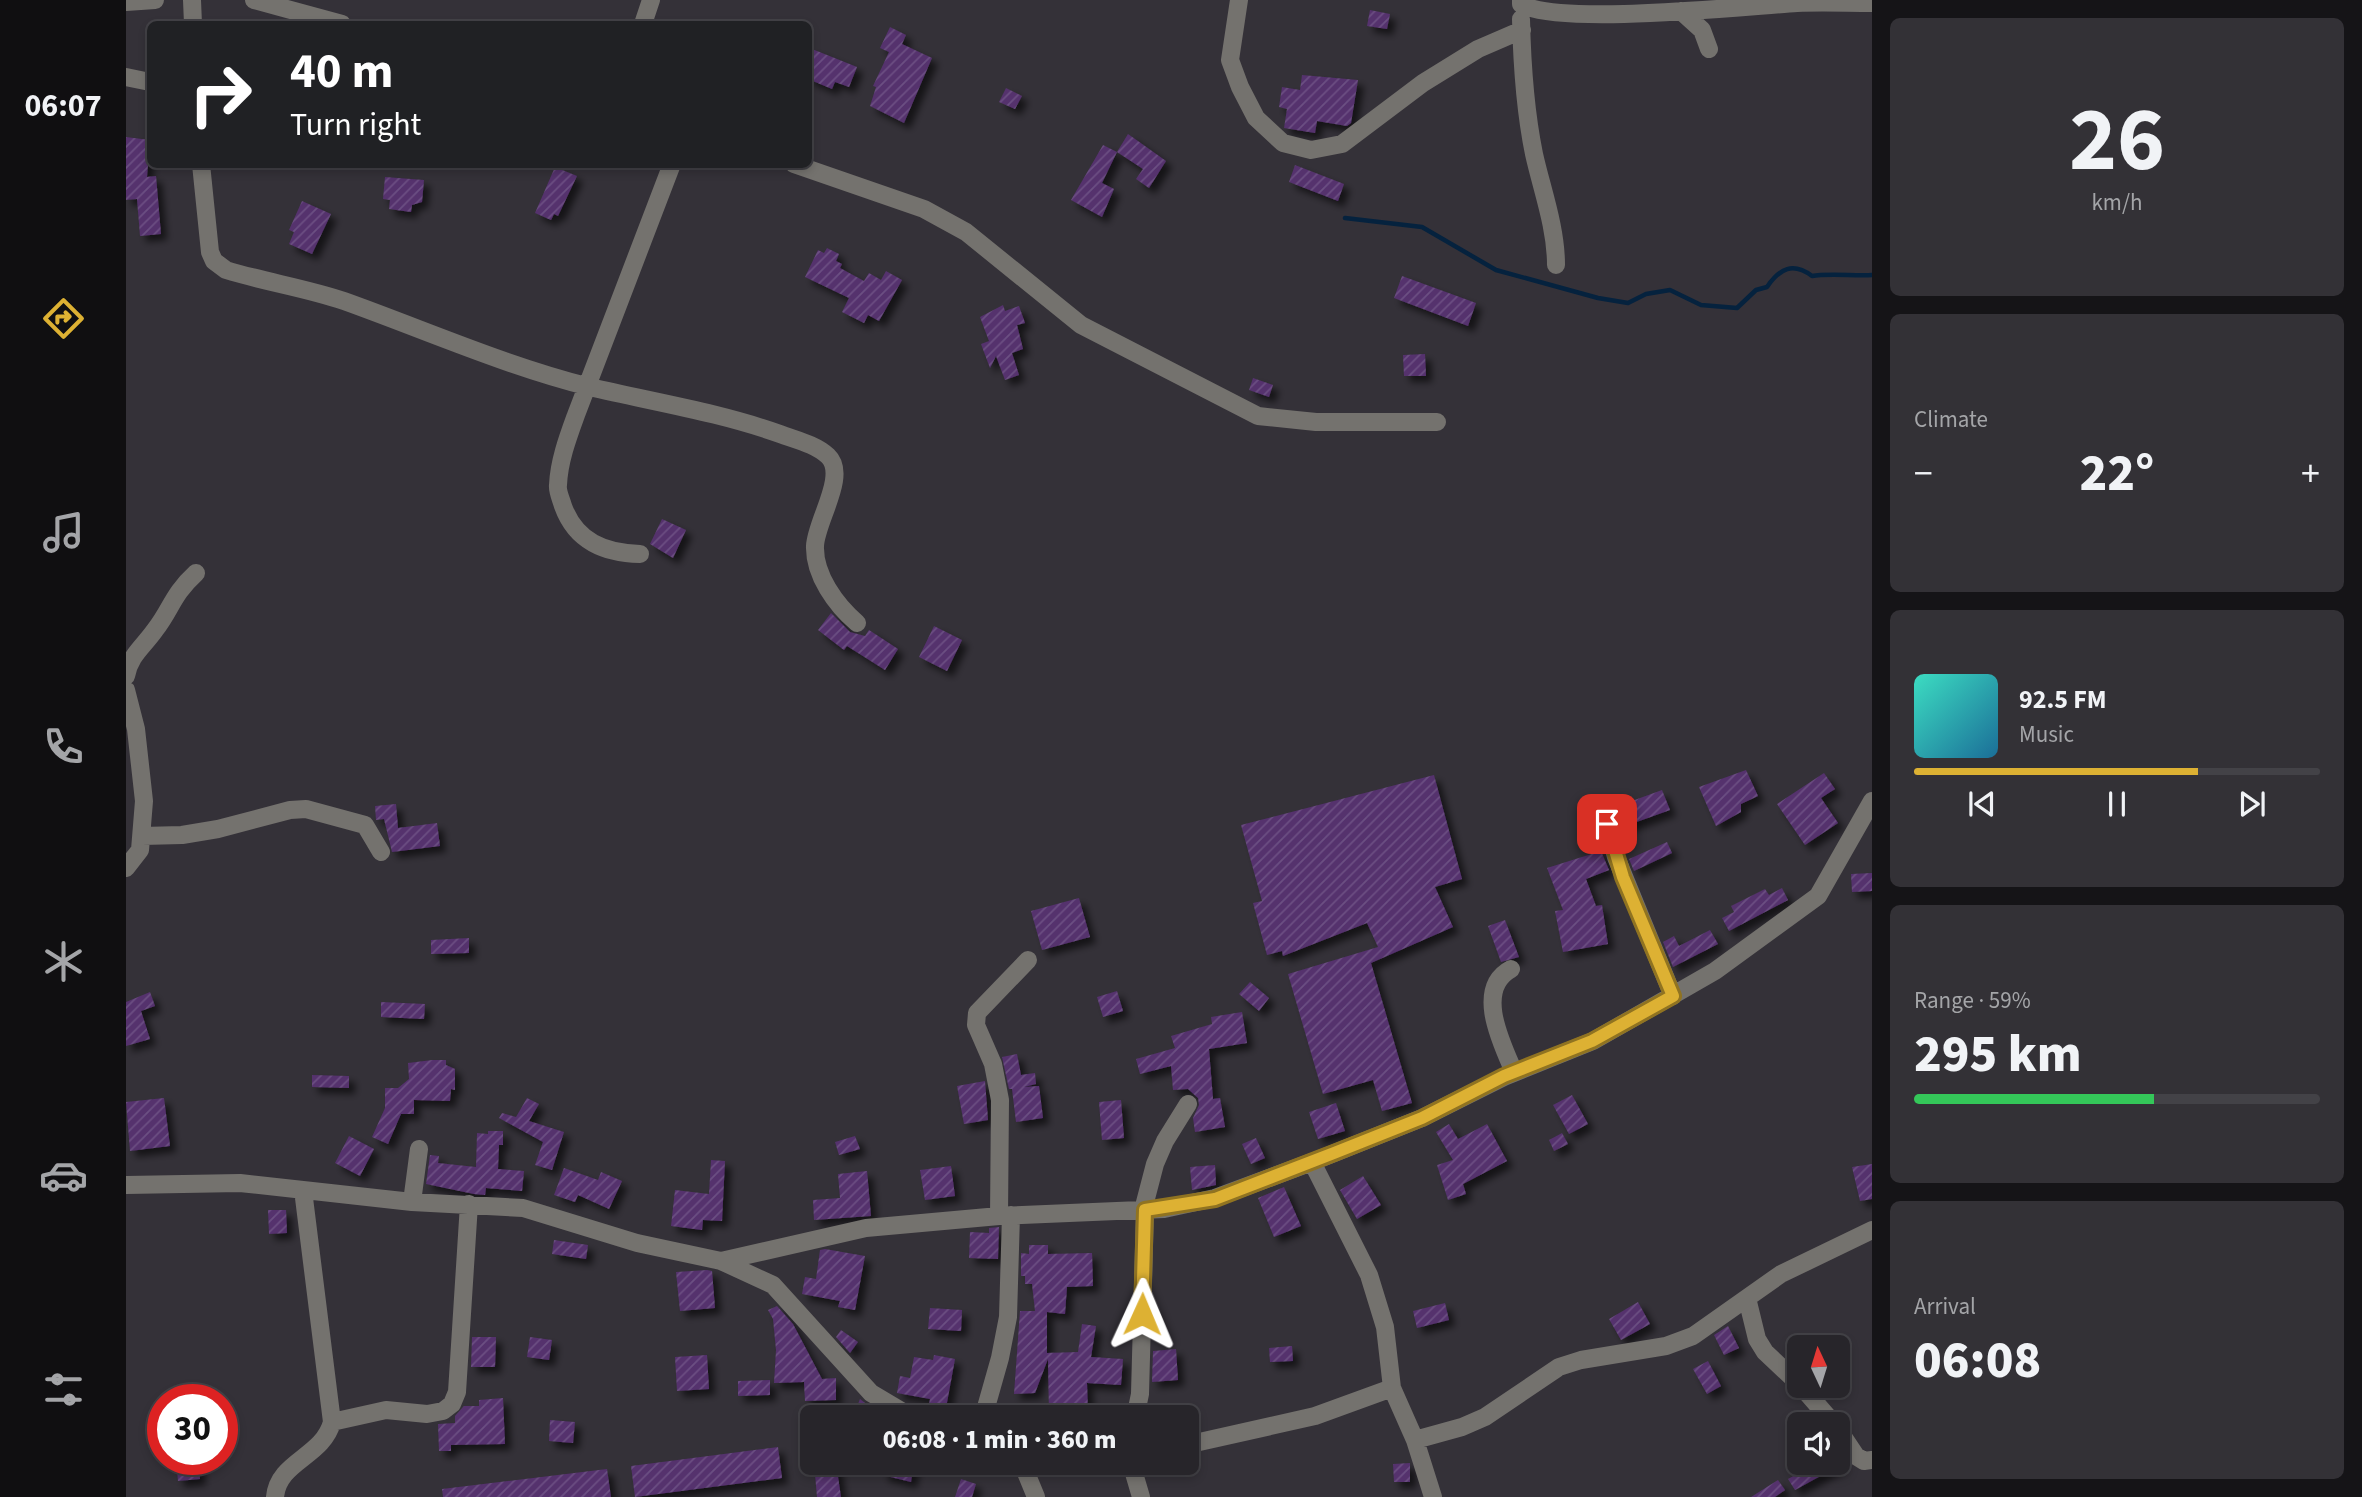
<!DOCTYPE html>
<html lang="en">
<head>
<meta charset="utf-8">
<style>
  :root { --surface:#27252a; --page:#333136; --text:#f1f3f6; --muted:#a4a5a8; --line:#434247; --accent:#ddb133 }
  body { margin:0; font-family:"Source Sans 3",sans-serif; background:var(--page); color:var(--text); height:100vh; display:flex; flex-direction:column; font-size:26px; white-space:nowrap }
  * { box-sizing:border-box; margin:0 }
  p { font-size:23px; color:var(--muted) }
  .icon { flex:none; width:38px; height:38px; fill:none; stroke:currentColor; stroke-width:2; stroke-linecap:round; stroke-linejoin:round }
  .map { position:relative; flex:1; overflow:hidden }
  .panel { display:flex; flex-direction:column; gap:18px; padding:18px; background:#151417; width:490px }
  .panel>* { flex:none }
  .top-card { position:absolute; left:21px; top:21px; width:665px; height:147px; border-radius:10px; box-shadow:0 4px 10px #0003,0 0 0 2px var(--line); background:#202124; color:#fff; overflow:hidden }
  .needle { width:46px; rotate:356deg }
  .tools { position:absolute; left:1661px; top:1335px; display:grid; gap:14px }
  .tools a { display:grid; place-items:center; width:63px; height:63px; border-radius:10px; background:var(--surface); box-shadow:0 4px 10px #0003,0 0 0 2px var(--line); font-size:35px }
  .speed { position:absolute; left:21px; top:1384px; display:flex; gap:14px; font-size:35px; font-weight:700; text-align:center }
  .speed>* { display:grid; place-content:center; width:91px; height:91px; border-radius:50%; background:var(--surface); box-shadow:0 4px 10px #0003,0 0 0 2px var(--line); line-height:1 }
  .speed .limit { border:10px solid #d22; background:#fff; color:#111 }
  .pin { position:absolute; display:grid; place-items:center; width:60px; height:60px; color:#fff; margin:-30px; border-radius:14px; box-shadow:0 4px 10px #0006 }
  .me { position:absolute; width:77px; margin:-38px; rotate:1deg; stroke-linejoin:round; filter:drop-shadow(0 0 5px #0008) }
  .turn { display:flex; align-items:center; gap:24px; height:147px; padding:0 28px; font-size:32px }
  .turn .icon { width:91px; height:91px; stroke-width:2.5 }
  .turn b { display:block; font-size:49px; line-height:60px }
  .big { font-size:52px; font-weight:800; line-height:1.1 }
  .panel .tile { flex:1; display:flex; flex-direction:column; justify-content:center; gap:10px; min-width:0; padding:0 24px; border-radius:10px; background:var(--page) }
  .panel .dial { align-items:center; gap:0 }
  .dial b { font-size:91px; line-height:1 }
  .song { display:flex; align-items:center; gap:21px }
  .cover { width:84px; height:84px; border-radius:10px; background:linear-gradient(135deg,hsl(170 70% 55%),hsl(200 70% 35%)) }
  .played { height:7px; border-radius:4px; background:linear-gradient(90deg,var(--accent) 70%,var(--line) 70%) }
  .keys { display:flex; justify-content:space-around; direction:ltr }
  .heat { display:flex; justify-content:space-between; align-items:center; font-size:38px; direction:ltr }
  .charge { height:10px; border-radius:5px; background:linear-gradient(90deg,#34c759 59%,var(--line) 0) }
  .trip { position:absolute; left:674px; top:1405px; width:399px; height:70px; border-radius:10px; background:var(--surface); box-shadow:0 4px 10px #0003,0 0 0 2px var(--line); font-weight:800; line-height:70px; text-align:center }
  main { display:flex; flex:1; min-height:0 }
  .menu { display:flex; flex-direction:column; width:126px; justify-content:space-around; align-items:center; background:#100f11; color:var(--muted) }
  .menu .icon { width:49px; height:49px }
  .menu .active { color:var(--accent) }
  .menu b { font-size:32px; color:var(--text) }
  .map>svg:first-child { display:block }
</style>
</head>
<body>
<main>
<nav class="menu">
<b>06:07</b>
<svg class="icon active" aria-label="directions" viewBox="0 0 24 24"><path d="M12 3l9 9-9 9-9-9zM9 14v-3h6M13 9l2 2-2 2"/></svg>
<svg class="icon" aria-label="music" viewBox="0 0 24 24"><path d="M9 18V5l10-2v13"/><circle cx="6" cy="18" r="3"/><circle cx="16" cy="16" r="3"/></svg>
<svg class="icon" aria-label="phone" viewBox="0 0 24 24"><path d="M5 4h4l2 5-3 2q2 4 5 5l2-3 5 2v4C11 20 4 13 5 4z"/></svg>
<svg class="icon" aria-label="climate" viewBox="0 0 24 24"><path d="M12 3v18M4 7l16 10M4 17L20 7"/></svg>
<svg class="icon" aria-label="car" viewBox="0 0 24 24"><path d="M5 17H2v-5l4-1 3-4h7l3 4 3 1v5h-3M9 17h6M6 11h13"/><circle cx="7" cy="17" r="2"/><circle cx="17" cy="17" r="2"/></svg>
<svg class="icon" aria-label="filters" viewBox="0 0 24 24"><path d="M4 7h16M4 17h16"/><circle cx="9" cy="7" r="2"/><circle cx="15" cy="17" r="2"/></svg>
</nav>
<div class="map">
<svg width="1746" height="1497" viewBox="0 0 1746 1497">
  <defs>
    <pattern id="building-hatch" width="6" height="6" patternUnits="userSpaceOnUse" patternTransform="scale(1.75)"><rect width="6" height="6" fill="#54316d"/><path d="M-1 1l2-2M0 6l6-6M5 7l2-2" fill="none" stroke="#6c4f82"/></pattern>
    <filter id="shadow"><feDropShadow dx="6" dy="6" stdDeviation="3.5" flood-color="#0009"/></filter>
  </defs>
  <rect width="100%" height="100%" fill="#343138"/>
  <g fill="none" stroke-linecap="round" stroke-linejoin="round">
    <path stroke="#05223e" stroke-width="4.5" d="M 1219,218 L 1296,227 L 1370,270 L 1472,298 L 1502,303 L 1520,294 L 1544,290 L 1575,305 L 1611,308 L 1630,290 L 1641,287 C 1654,268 1667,262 1686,276 C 1701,273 1728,276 1746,275"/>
  </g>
  <path fill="url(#building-hatch)" filter="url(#shadow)" d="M 1244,10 L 1264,14 L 1261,29 L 1241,26 Z
    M 764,27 L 780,35 L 776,44 L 806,58 L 778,123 L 744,106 L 750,87 L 747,86 L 763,52 L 754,48 Z
    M 686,49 L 731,67 L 723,87 L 709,82 L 706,89 L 682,79 L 682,58 Z
    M 1176,75 L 1232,80 L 1225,123 L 1221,126 L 1191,121 L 1189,133 L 1158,128 L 1161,109 L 1153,107 L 1156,87 L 1174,90 Z
    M 880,88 L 896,96 L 889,109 L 873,102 Z
    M 1002,134 L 1040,161 L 1023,188 L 1010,179 L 1017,169 L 991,152 Z
    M 0,137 L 24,140 L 21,177 L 30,176 L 35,234 L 14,236 L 11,199 L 0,200 Z
    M 977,145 L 991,152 L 976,183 L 988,189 L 976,217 L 945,200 Z
    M 1169,165 L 1218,184 L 1212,201 L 1163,182 Z
    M 429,167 L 451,176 L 432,216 L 428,214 L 425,220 L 409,213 Z
    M 259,177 L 298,180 L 296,202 L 286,205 L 285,212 L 263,209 L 264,200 L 257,199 Z
    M 176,201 L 205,214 L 186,254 L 163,244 L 168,232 L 163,230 Z
    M 701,248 L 713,254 L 710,261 L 716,264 L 714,268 L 738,281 L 743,273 L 755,280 L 760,271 L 776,280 L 753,321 L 742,315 L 738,323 L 716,312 L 723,298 L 679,277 L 692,250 L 698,253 Z
    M 1276,276 L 1350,303 L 1342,326 L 1268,298 Z
    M 877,305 L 879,311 L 893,306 L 899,323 L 891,325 L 897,349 L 886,353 L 893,375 L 879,380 L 870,356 L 864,368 L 855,344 L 863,341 L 854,317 Z
    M 1299,354 L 1300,376 L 1278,376 L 1277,355 Z
    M 1127,378 L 1147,385 L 1143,397 L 1123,390 Z
    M 536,519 L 560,530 L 547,558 L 524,544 Z
    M 705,613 L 724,632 L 739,636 L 743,630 L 772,649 L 759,670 L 721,646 L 718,650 L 692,630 Z
    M 808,626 L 836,640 L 821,671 L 793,657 Z
    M 1620,770 L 1632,796 L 1615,804 L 1615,812 L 1590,826 L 1573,787 Z
    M 1698,773 L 1709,789 L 1695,798 L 1712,823 L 1679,845 L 1651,804 Z
    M 1308,775 L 1336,879 L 1309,887 L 1327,927 L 1245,963 L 1286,1103 L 1256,1111 L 1247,1080 L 1197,1094 L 1162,974 L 1252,947 L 1241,923 L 1157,956 L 1156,951 L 1141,955 L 1127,903 L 1136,901 L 1115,825 Z
    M 1536,790 L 1544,810 L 1494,828 L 1484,809 Z
    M 270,804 L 272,828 L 311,823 L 314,846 L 266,852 L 258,819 L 250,820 L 249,806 Z
    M 1541,842 L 1546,853 L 1508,871 L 1503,859 Z
    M 1475,851 L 1483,870 L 1460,879 L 1470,906 L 1476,905 L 1482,944 L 1437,952 L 1429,911 L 1437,910 L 1421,868 Z
    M 1746,873 L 1746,891 L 1726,892 L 1725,874 Z
    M 1656,888 L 1662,900 L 1603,931 L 1596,918 L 1608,912 L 1605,906 L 1639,889 L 1643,895 Z
    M 953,898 L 964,937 L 916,950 L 905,911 Z
    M 1379,920 L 1393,957 L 1375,962 L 1362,926 Z
    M 1584,930 L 1592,944 L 1547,967 L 1537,942 L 1548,936 L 1553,946 Z
    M 343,938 L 343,953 L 305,954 L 305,940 Z
    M 1124,982 L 1143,998 L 1133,1011 L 1113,994 Z
    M 991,991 L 997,1011 L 977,1017 L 971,997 Z
    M 24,992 L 29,1006 L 15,1011 L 24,1039 L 0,1046 L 0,1002 Z
    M 255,1002 L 299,1004 L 298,1019 L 255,1017 Z
    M 1116,1012 L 1121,1043 L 1083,1049 L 1087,1099 L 1094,1098 L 1099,1127 L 1069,1132 L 1067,1118 L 1073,1105 L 1072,1098 L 1062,1089 L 1047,1090 L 1045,1066 L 1014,1074 L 1010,1059 L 1049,1048 L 1045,1036 L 1086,1024 L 1085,1017 Z
    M 891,1054 L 895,1075 L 909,1073 L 910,1084 L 898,1087 L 913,1086 L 917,1118 L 890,1122 L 886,1089 L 883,1089 L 876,1057 Z
    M 306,1060 L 320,1060 L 320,1065 L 329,1069 L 329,1090 L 325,1089 L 324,1101 L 288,1100 L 288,1114 L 275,1114 L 262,1144 L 246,1137 L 259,1108 L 259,1088 L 272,1088 L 283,1079 L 282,1063 Z
    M 186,1075 L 223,1076 L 223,1088 L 186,1087 Z
    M 859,1081 L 862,1120 L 838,1124 L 831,1086 Z
    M 1446,1095 L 1462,1124 L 1443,1134 L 1427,1105 Z
    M 38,1098 L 44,1146 L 4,1151 L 0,1102 Z
    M 401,1098 L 413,1104 L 403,1121 L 438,1132 L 426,1170 L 409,1165 L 417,1142 L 373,1118 L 376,1113 L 390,1117 Z
    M 995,1100 L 998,1138 L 976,1140 L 973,1102 Z
    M 1210,1103 L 1219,1131 L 1192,1139 L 1183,1112 Z
    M 1323,1124 L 1332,1139 L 1361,1124 L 1381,1161 L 1337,1184 L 1340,1194 L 1322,1200 L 1311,1165 L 1327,1160 L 1310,1132 Z
    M 362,1131 L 377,1131 L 377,1145 L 373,1145 L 372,1169 L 398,1171 L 396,1191 L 360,1188 L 359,1195 L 348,1194 L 300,1184 L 304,1155 L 313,1156 L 312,1163 L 350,1167 L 351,1133 L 362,1134 Z
    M 1436,1133 L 1442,1144 L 1428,1151 L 1423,1140 Z
    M 223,1136 L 248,1149 L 234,1176 L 209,1163 Z
    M 729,1136 L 734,1149 L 713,1155 L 709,1142 Z
    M 1130,1138 L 1139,1158 L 1125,1164 L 1116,1144 Z
    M 585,1160 L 599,1161 L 596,1221 L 577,1220 L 576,1230 L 545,1226 L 549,1190 L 583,1194 Z
    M 1746,1164 L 1746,1199 L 1734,1201 L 1726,1167 Z
    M 1089,1165 L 1090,1185 L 1066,1190 L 1064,1167 Z
    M 825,1166 L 829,1196 L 799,1200 L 794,1170 Z
    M 438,1168 L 472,1180 L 475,1172 L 496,1181 L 483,1209 L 452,1195 L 449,1202 L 428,1195 Z
    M 741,1171 L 745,1216 L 688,1220 L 687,1200 L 714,1198 L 712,1174 Z
    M 1237,1176 L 1255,1205 L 1231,1219 L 1214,1190 Z
    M 1158,1187 L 1175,1226 L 1148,1237 L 1132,1198 Z
    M 142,1210 L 160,1210 L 161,1233 L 143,1234 Z
    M 873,1227 L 872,1259 L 843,1258 L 844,1232 L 863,1233 L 863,1228 Z
    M 428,1240 L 462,1245 L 460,1259 L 426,1254 Z
    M 903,1245 L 922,1245 L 922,1254 L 966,1253 L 967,1286 L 941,1287 L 939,1314 L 921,1312 L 921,1353 L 952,1352 L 956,1324 L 970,1326 L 965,1357 L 997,1359 L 995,1385 L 961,1383 L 962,1414 L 923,1415 L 922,1359 L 909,1393 L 888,1394 L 894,1311 L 909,1311 L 906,1284 L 899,1284 L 899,1276 L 895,1276 L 895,1253 L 903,1254 Z
    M 699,1249 L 739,1256 L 729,1310 L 712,1307 L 714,1301 L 676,1294 L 679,1277 L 690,1279 L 694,1250 Z
    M 581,1270 L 586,1271 L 589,1308 L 554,1311 L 550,1272 Z
    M 1512,1302 L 1524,1324 L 1495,1340 L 1483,1319 Z
    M 1319,1303 L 1323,1320 L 1291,1328 L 1287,1311 Z
    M 651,1306 L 667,1324 L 696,1379 L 710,1378 L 710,1400 L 679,1401 L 678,1382 L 648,1383 L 650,1350 L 647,1319 L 642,1310 Z
    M 804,1308 L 836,1310 L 835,1331 L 802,1329 Z
    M 1602,1326 L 1613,1348 L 1598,1355 L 1588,1335 Z
    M 715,1330 L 732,1342 L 724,1353 L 710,1337 Z
    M 346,1337 L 370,1337 L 369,1367 L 345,1367 Z
    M 404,1337 L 426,1340 L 423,1360 L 401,1357 Z
    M 1166,1346 L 1167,1361 L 1144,1362 L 1143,1348 Z
    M 1050,1349 L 1052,1380 L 1026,1382 L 1027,1351 Z
    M 581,1355 L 583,1389 L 551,1391 L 549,1357 Z
    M 808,1355 L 829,1359 L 820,1408 L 803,1405 L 804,1399 L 771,1393 L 774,1376 L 784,1378 L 788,1357 L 807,1360 Z
    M 1582,1361 L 1595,1386 L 1581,1394 L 1567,1369 Z
    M 644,1380 L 644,1395 L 612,1396 L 612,1381 Z
    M 377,1398 L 379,1444 L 325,1445 L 325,1451 L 313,1451 L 312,1424 L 329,1423 L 329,1416 L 338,1406 L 353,1406 L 353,1400 Z
    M 734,1399 L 739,1403 L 764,1418 L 738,1418 L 728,1414 Z
    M 424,1420 L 449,1422 L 447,1443 L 423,1441 Z
    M 652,1447 L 656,1478 L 509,1497 L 505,1466 Z
    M 50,1460 L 72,1460 L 74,1479 L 52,1481 Z
    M 688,1463 L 710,1463 L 715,1497 L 691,1497 Z
    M 759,1463 L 788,1463 L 785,1482 L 756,1475 Z
    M 1284,1463 L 1284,1482 L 1268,1482 L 1267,1464 Z
    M 1691,1463 L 1718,1463 L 1669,1490 L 1662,1479 Z
    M 481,1469 L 485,1497 L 317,1497 L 316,1489 Z
    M 835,1479 L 850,1484 L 846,1497 L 829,1497 Z
    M 1652,1480 L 1659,1490 L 1649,1497 L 1625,1497 Z"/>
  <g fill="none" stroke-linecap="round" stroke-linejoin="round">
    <path stroke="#74726e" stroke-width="18" d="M 66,0 L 67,24
      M 128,0 L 216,24
      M 1113,0 L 1104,60 L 1114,87 L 1130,118 L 1157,143 L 1185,150 L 1216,144 L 1297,83 L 1352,49 L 1396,30
      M 1395,0 L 1395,4 C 1431,26 1620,6 1671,3 C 1696,2 1721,3 1746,3
      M 0,2 L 29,0
      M 1555,11 L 1576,30 L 1583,49
      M 1395,19 C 1396,64 1399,110 1408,154 C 1416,190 1430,227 1430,265
      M 517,24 L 525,0
      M 0,77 L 24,82
      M 75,164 L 84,252 L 88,261 L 100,270 C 139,282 180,288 218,301 C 299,330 380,366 464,387 C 527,402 592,412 654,434 C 670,440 689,444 702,456 C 722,475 690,521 689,546 C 688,575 710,605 731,623
      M 668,164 L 798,209 L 840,232 L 955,325 L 1132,416 L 1190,422 L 1311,422
      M 514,554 C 479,553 450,542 437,506 C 435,499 431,491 432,485 C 433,461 442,437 450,415 L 546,164
      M 0,676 C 4,655 17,647 29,630 C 46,608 46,595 70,573
      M 0,690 L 10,729 L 18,801 L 14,850 L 0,868
      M 1481,824 L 1490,857 L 1547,996
      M 16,836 L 56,835 L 92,829 L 164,810 L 180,809 L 239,825 L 255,852
      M 1385,969 C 1348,989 1376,1044 1388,1072
      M 1186,1162 L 1243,1275 L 1259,1327 L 1266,1388 L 1289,1440 L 1307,1497
      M 0,1185 L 114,1183 L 286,1202 L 397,1208 L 511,1243 L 595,1261 L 647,1285 L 745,1393 L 787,1418
      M 286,1202 L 293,1149
      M 1017,1210 L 1029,1164 L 1039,1141 L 1062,1104
      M 873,1216 L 874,1100 L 867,1064 L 850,1025 L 851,1013 L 902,960
      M 595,1261 L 740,1228 L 873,1216 L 1038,1209 L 1089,1198 L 1186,1162 L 1296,1118 L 1378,1077 L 1467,1041 L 1589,971 L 1692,896 L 1746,801
      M 1621,1298 L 1631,1339 L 1639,1352 L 1673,1384
      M 1675,1386 L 1708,1424
      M 857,1418 L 874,1358 L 882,1317 L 885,1215
      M 1009,1418 L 1014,1394 L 1019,1210
      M 206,1422 L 260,1410 L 301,1414 L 317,1411 L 326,1404 L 331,1392 L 343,1204
      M 1712,1429 L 1730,1456 L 1738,1461 L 1746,1460
      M 1289,1440 L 1336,1427 L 1359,1417 L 1433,1367 L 1455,1360 L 1540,1346 L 1567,1336 L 1655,1274 L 1746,1230
      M 1060,1445 L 1189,1416 L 1266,1388
      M 896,1463 L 910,1497
      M 1005,1463 L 1015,1497
      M 149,1497 C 152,1461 197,1457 206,1422 L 177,1190"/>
  </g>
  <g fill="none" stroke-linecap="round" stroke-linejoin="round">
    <g stroke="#907321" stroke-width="18">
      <path id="route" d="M 1016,1314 L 1019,1210 L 1089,1199 L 1208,1153 L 1296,1118 L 1378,1076 L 1466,1041 L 1547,996 L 1497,877 L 1481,824"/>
    </g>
    <use href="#route" stroke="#ddb133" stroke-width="12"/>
  </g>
</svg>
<div class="tools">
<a><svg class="needle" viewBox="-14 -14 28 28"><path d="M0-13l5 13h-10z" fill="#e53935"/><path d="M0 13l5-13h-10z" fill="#a4a5a8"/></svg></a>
<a><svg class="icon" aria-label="sound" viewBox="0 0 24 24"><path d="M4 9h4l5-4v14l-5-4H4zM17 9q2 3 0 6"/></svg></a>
</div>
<div class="speed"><div class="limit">30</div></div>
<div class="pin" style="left:1481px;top:824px;background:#d93025"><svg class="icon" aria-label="arrive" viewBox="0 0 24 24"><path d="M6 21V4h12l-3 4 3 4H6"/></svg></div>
<svg class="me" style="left:1016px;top:1314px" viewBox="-20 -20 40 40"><path d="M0-17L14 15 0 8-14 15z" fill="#ddb133" stroke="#fff" stroke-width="4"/></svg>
<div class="trip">06:08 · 1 min · 360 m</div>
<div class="top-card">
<div class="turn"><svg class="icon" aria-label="right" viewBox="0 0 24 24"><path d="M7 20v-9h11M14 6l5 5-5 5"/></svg><div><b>40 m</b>Turn right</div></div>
</div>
</div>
<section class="panel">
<div class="tile dial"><b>26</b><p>km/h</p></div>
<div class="tile"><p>Climate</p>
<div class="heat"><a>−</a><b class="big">22°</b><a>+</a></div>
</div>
<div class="tile">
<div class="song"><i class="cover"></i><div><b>92.5 FM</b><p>Music</p></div></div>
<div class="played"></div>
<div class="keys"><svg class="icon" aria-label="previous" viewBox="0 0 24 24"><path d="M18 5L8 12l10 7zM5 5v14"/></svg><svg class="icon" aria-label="pause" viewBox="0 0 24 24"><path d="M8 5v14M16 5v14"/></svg><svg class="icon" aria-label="next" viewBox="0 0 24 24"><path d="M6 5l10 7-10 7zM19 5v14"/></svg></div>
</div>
<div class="tile"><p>Range · 59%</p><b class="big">295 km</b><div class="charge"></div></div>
<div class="tile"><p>Arrival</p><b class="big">06:08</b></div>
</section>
</main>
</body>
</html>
